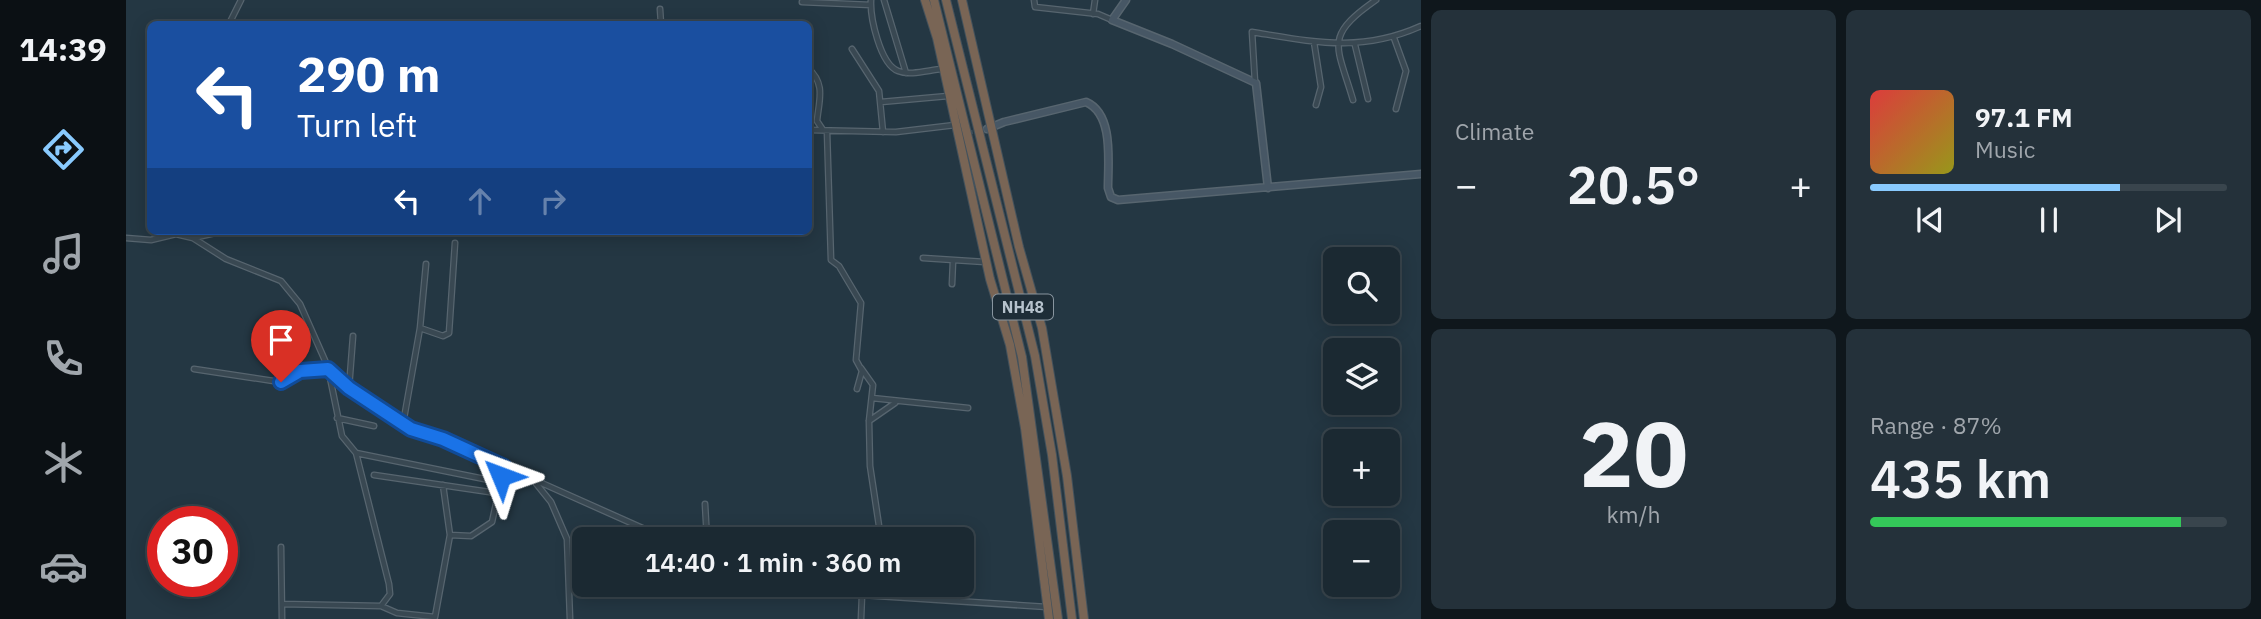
<!DOCTYPE html>
<html lang="en">
<head>
<meta charset="utf-8">
<style>
  :root { --surface:#1b2932; --page:#24313a; --text:#f1f3f6; --muted:#a0a6ac; --line:#39454d; --accent:#89cafe }
  body { margin:0; font-family:"IBM Plex Sans",sans-serif; background:var(--page); color:var(--text); height:100vh; display:flex; flex-direction:column; font-size:26px; white-space:nowrap }
  * { box-sizing:border-box; margin:0 }
  p { font-size:23px; color:var(--muted) }
  .icon { flex:none; width:38px; height:38px; fill:none; stroke:currentColor; stroke-width:2; stroke-linecap:round; stroke-linejoin:round }
  .map { position:relative; flex:1; overflow:hidden }
  .details { display:flex; flex-direction:column; gap:10px; padding:10px; background:#0f171c; width:840px }
  .details>* { flex:none }
  .top-card { position:absolute; left:21px; top:21px; width:665px; height:214px; border-radius:10px; box-shadow:0 4px 18px #0003,0 0 0 2px var(--line); background:#1a4fa0; color:#fff; overflow:hidden }
  .tools { position:absolute; left:1197px; top:247px; display:grid; gap:14px }
  .tools a { display:grid; place-items:center; width:77px; height:77px; border-radius:10px; background:var(--surface); box-shadow:0 4px 18px #0003,0 0 0 2px var(--line); font-size:35px }
  .speed { position:absolute; left:21px; top:506px; display:flex; gap:14px; font-size:35px; font-weight:700; text-align:center }
  .speed>* { display:grid; place-content:center; width:91px; height:91px; border-radius:50%; background:var(--surface); box-shadow:0 4px 18px #0003,0 0 0 2px var(--line); line-height:1 }
  .speed .limit { border:10px solid #d22; background:#fff; color:#111 }
  .pin { position:absolute; display:grid; place-items:center; width:60px; height:60px; color:#fff; margin:-72px -30px; border-radius:50% 50% 50% 0; rotate:-45deg; box-shadow:0 0 7px #0007 }
  .pin .icon { rotate:45deg }
  .me { position:absolute; width:77px; margin:-38px; rotate:314deg; stroke-linejoin:round; filter:drop-shadow(0 0 5px #0008) }
  .turn { display:flex; align-items:center; gap:24px; height:147px; padding:0 35px; font-size:32px }
  .turn .icon { width:91px; height:91px; stroke-width:2.5 }
  .turn b { display:block; font-size:49px; line-height:60px }
  .lanes { display:flex; align-items:center; height:66px; padding:0 35px; background:#0003; justify-content:center; gap:35px; direction:ltr }
  .lanes .off { opacity:.35 }
  .big { font-size:52px; font-weight:600; line-height:1.1 }
  .details .tile { flex:1; display:flex; flex-direction:column; justify-content:center; gap:10px; min-width:0; padding:0 24px; border-radius:10px; background:var(--page) }
  .details .dial { align-items:center; gap:0 }
  .dial b { font-size:91px; line-height:1 }
  .song { display:flex; align-items:center; gap:21px }
  .cover { width:84px; height:84px; border-radius:10px; background:linear-gradient(135deg,hsl(0 70% 55%),hsl(60 70% 35%)) }
  .played { height:7px; border-radius:4px; background:linear-gradient(90deg,var(--accent) 70%,var(--line) 70%) }
  .keys { display:flex; justify-content:space-around; direction:ltr }
  .heat { display:flex; justify-content:space-between; align-items:center; font-size:38px; direction:ltr }
  .charge { height:10px; border-radius:5px; background:linear-gradient(90deg,#34c759 87%,var(--line) 0) }
  .details .tiles { flex:1; display:grid; gap:10px; grid-template-columns:repeat(2,1fr) }
  .trip { position:absolute; left:446px; top:527px; width:402px; height:70px; border-radius:10px; background:var(--surface); box-shadow:0 4px 18px #0003,0 0 0 2px var(--line); font-weight:600; line-height:70px; text-align:center }
  main { display:flex; flex:1; min-height:0 }
  .menu { display:flex; flex-direction:column; width:126px; justify-content:space-around; align-items:center; background:#0b1014; color:var(--muted) }
  .menu .icon { width:49px; height:49px }
  .menu .on { color:var(--accent) }
  .menu b { font-size:32px; color:var(--text) }
  .map>svg:first-child { display:block }
</style>
</head>
<body>
<main>
<nav class="menu">
<b>14:39</b>
<svg class="icon on" aria-label="directions" viewBox="0 0 24 24"><path d="M12 3l9 9-9 9-9-9zM9 14v-3h6M13 9l2 2-2 2"/></svg>
<svg class="icon" aria-label="music" viewBox="0 0 24 24"><path d="M9 18V5l10-2v13"/><circle cx="6" cy="18" r="3"/><circle cx="16" cy="16" r="3"/></svg>
<svg class="icon" aria-label="phone" viewBox="0 0 24 24"><path d="M5 4h4l2 5-3 2q2 4 5 5l2-3 5 2v4C11 20 4 13 5 4z"/></svg>
<svg class="icon" aria-label="climate" viewBox="0 0 24 24"><path d="M12 3v18M4 7l16 10M4 17L20 7"/></svg>
<svg class="icon" aria-label="car" viewBox="0 0 24 24"><path d="M5 17H2v-5l4-1 3-4h7l3 4 3 1v5h-3M9 17h6M6 11h13"/><circle cx="7" cy="17" r="2"/><circle cx="17" cy="17" r="2"/></svg>
</nav>
<div class="map">
<svg width="1295" height="619" viewBox="0 0 1295 619">
  <rect width="100%" height="100%" fill="#243743"/>
  <g fill="none" stroke-linecap="round" stroke-linejoin="round">
    <path stroke="#3a4c58" stroke-width="4.5" stroke-dasharray="4.5 2" stroke-linecap="butt" d="M 836,134 L 861,129"/>
    <g stroke="#57656f" stroke-width="7">
      <path id="street" d="M 745,0 C 744,17 754,64 772,71 C 784,76 803,70 816,69
        M 758,0 L 780,73
        M 908,0 L 909,7 L 972,14 L 986,20
        M 676,2 L 745,5
        M 534,9 L 535,24
        M 967,14 L 969,0
        M 103,24 L 115,0
        M 1268,38 L 1280,71 L 1270,109
        M 1188,42 L 1195,87 L 1190,105
        M 1229,45 L 1242,99
        M 726,49 L 753,91 L 757,132
        M 682,68 C 700,84 693,100 691,121 L 697,130
        M 1129,82 L 1126,32 C 1188,42 1235,53 1295,26
        M 1227,100 C 1211,45 1197,37 1250,0
        M 755,102 L 822,96
        M 682,130 L 770,132 L 829,125
        M 701,131 L 705,260 L 713,266 L 735,303 L 730,360 L 736,371 L 731,389
        M 0,238 L 25,240 L 50,234 L 67,238 L 100,259 L 155,281 L 174,304 L 205,374 L 285,429 L 317,439 L 541,539
        M 67,238 L 98,231
        M 797,258 L 859,262
        M 826,284 L 827,261
        M 294,328 L 317,336 L 323,333 L 329,243
        M 735,368 L 747,385 L 743,421 L 744,466 L 755,539
        M 68,369 L 154,382 L 175,371 L 202,368 L 216,436 L 230,453 L 373,482
        M 223,388 L 227,336
        M 746,398 L 842,408
        M 211,418 L 248,426
        M 743,421 L 769,403
        M 277,424 L 294,328 L 300,264
        M 230,453 L 263,584 L 264,594 L 255,606
        M 248,475 L 370,493
        M 408,481 L 425,502 L 441,539 L 444,619
        M 579,504 L 581,539
        M 324,535 L 345,536 L 366,522 L 378,467
        M 571,539 L 578,531
        M 155,547 L 156,619
        M 660,584 L 736,595 L 921,607
        M 156,604 L 255,606 L 271,613 L 309,617 L 324,535 L 317,485
        M 735,619 L 736,595"/>
    </g>
    <g stroke="#57656f" stroke-width="9">
      <path id="secondary" d="M 1000,0 L 986,20 L 1046,44 L 1130,83 L 1142,188
        M 861,129 L 878,122 L 960,102 C 988,114 982,161 982,188 L 985,197 L 992,200 L 1295,174"/>
    </g>
    <g stroke="#44525c" stroke-width="10">
      <path id="highway" d="M 799,0 L 811,38 L 864,279 L 884,345 L 899,428 L 923,619
        M 808,0 L 896,357 L 932,619
        M 820,0 L 909,356 L 926,455 L 946,619
        M 836,0 L 893,247 L 916,328 L 941,476 L 958,619"/>
    </g>
    <use href="#street" stroke="#394852" stroke-width="4.5"/>
    <use href="#secondary" stroke="#475765" stroke-width="6"/>
    <use href="#highway" stroke="#796555" stroke-width="8"/>
  </g>
  <g fill="none" stroke-linecap="round" stroke-linejoin="round">
    <g stroke="#114b97" stroke-width="18">
      <path id="route" d="M 155,382 L 174,371 L 202,369 L 223,388 L 285,429 L 317,439 L 378,467 L 375,476"/>
    </g>
    <use href="#route" stroke="#1a73e8" stroke-width="12"/>
  </g>
  <g text-anchor="middle" dominant-baseline="central" stroke-width="7" stroke-linejoin="round" paint-order="stroke">
    <rect fill="#1e2d37" stroke="#88959f" stroke-width="2" x="867" y="294.5" width="60" height="25" rx="5"/>
    <g font-size="16" font-weight="bold" fill="#b6c2cc">
      <text x="897" y="307">NH48</text>
    </g>
  </g>
</svg>
<div class="tools">
<a><svg class="icon" aria-label="search" viewBox="0 0 24 24"><circle cx="10" cy="10" r="6"/><path d="M15 15l6 6"/></svg></a>
<a><svg class="icon" aria-label="layers" viewBox="0 0 24 24"><path d="M12 4l9 5-9 5-9-5zM3 14l9 5 9-5"/></svg></a>
<a>+</a>
<a>−</a>
</div>
<div class="speed"><div class="limit">30</div></div>
<div class="pin" style="left:155px;top:382px;background:#d93025"><svg class="icon" aria-label="arrive" viewBox="0 0 24 24"><path d="M6 21V4h12l-3 4 3 4H6"/></svg></div>
<svg class="me" style="left:375px;top:476px" viewBox="-20 -20 40 40"><path d="M0-17L14 15 0 8-14 15z" fill="#1a73e8" stroke="#fff" stroke-width="4"/></svg>
<div class="trip">14:40 · 1 min · 360 m</div>
<div class="top-card">
<div class="turn"><svg class="icon" aria-label="left" viewBox="0 0 24 24"><path d="M17 20v-9H6M10 6l-5 5 5 5"/></svg><div><b>290 m</b>Turn left</div></div>
<div class="lanes"><svg class="icon" aria-label="left" viewBox="0 0 24 24"><path d="M17 20v-9H6M10 6l-5 5 5 5"/></svg><svg class="icon off" aria-label="ahead" viewBox="0 0 24 24"><path d="M12 20V5M6 11l6-6 6 6"/></svg><svg class="icon off" aria-label="right" viewBox="0 0 24 24"><path d="M7 20v-9h11M14 6l5 5-5 5"/></svg></div>
</div>
</div>
<section class="details">
<div class="tiles">
<div class="tile"><p>Climate</p>
<div class="heat"><a>−</a><b class="big">20.5°</b><a>+</a></div>
</div>
<div class="tile">
<div class="song"><i class="cover"></i><div><b>97.1 FM</b><p>Music</p></div></div>
<div class="played"></div>
<div class="keys"><svg class="icon" aria-label="previous" viewBox="0 0 24 24"><path d="M18 5L8 12l10 7zM5 5v14"/></svg><svg class="icon" aria-label="pause" viewBox="0 0 24 24"><path d="M8 5v14M16 5v14"/></svg><svg class="icon" aria-label="next" viewBox="0 0 24 24"><path d="M6 5l10 7-10 7zM19 5v14"/></svg></div>
</div>
<div class="tile dial"><b>20</b><p>km/h</p></div>
<div class="tile"><p>Range · 87%</p><b class="big">435 km</b><div class="charge"></div></div>
</div>
</section>
</main>
</body>
</html>
